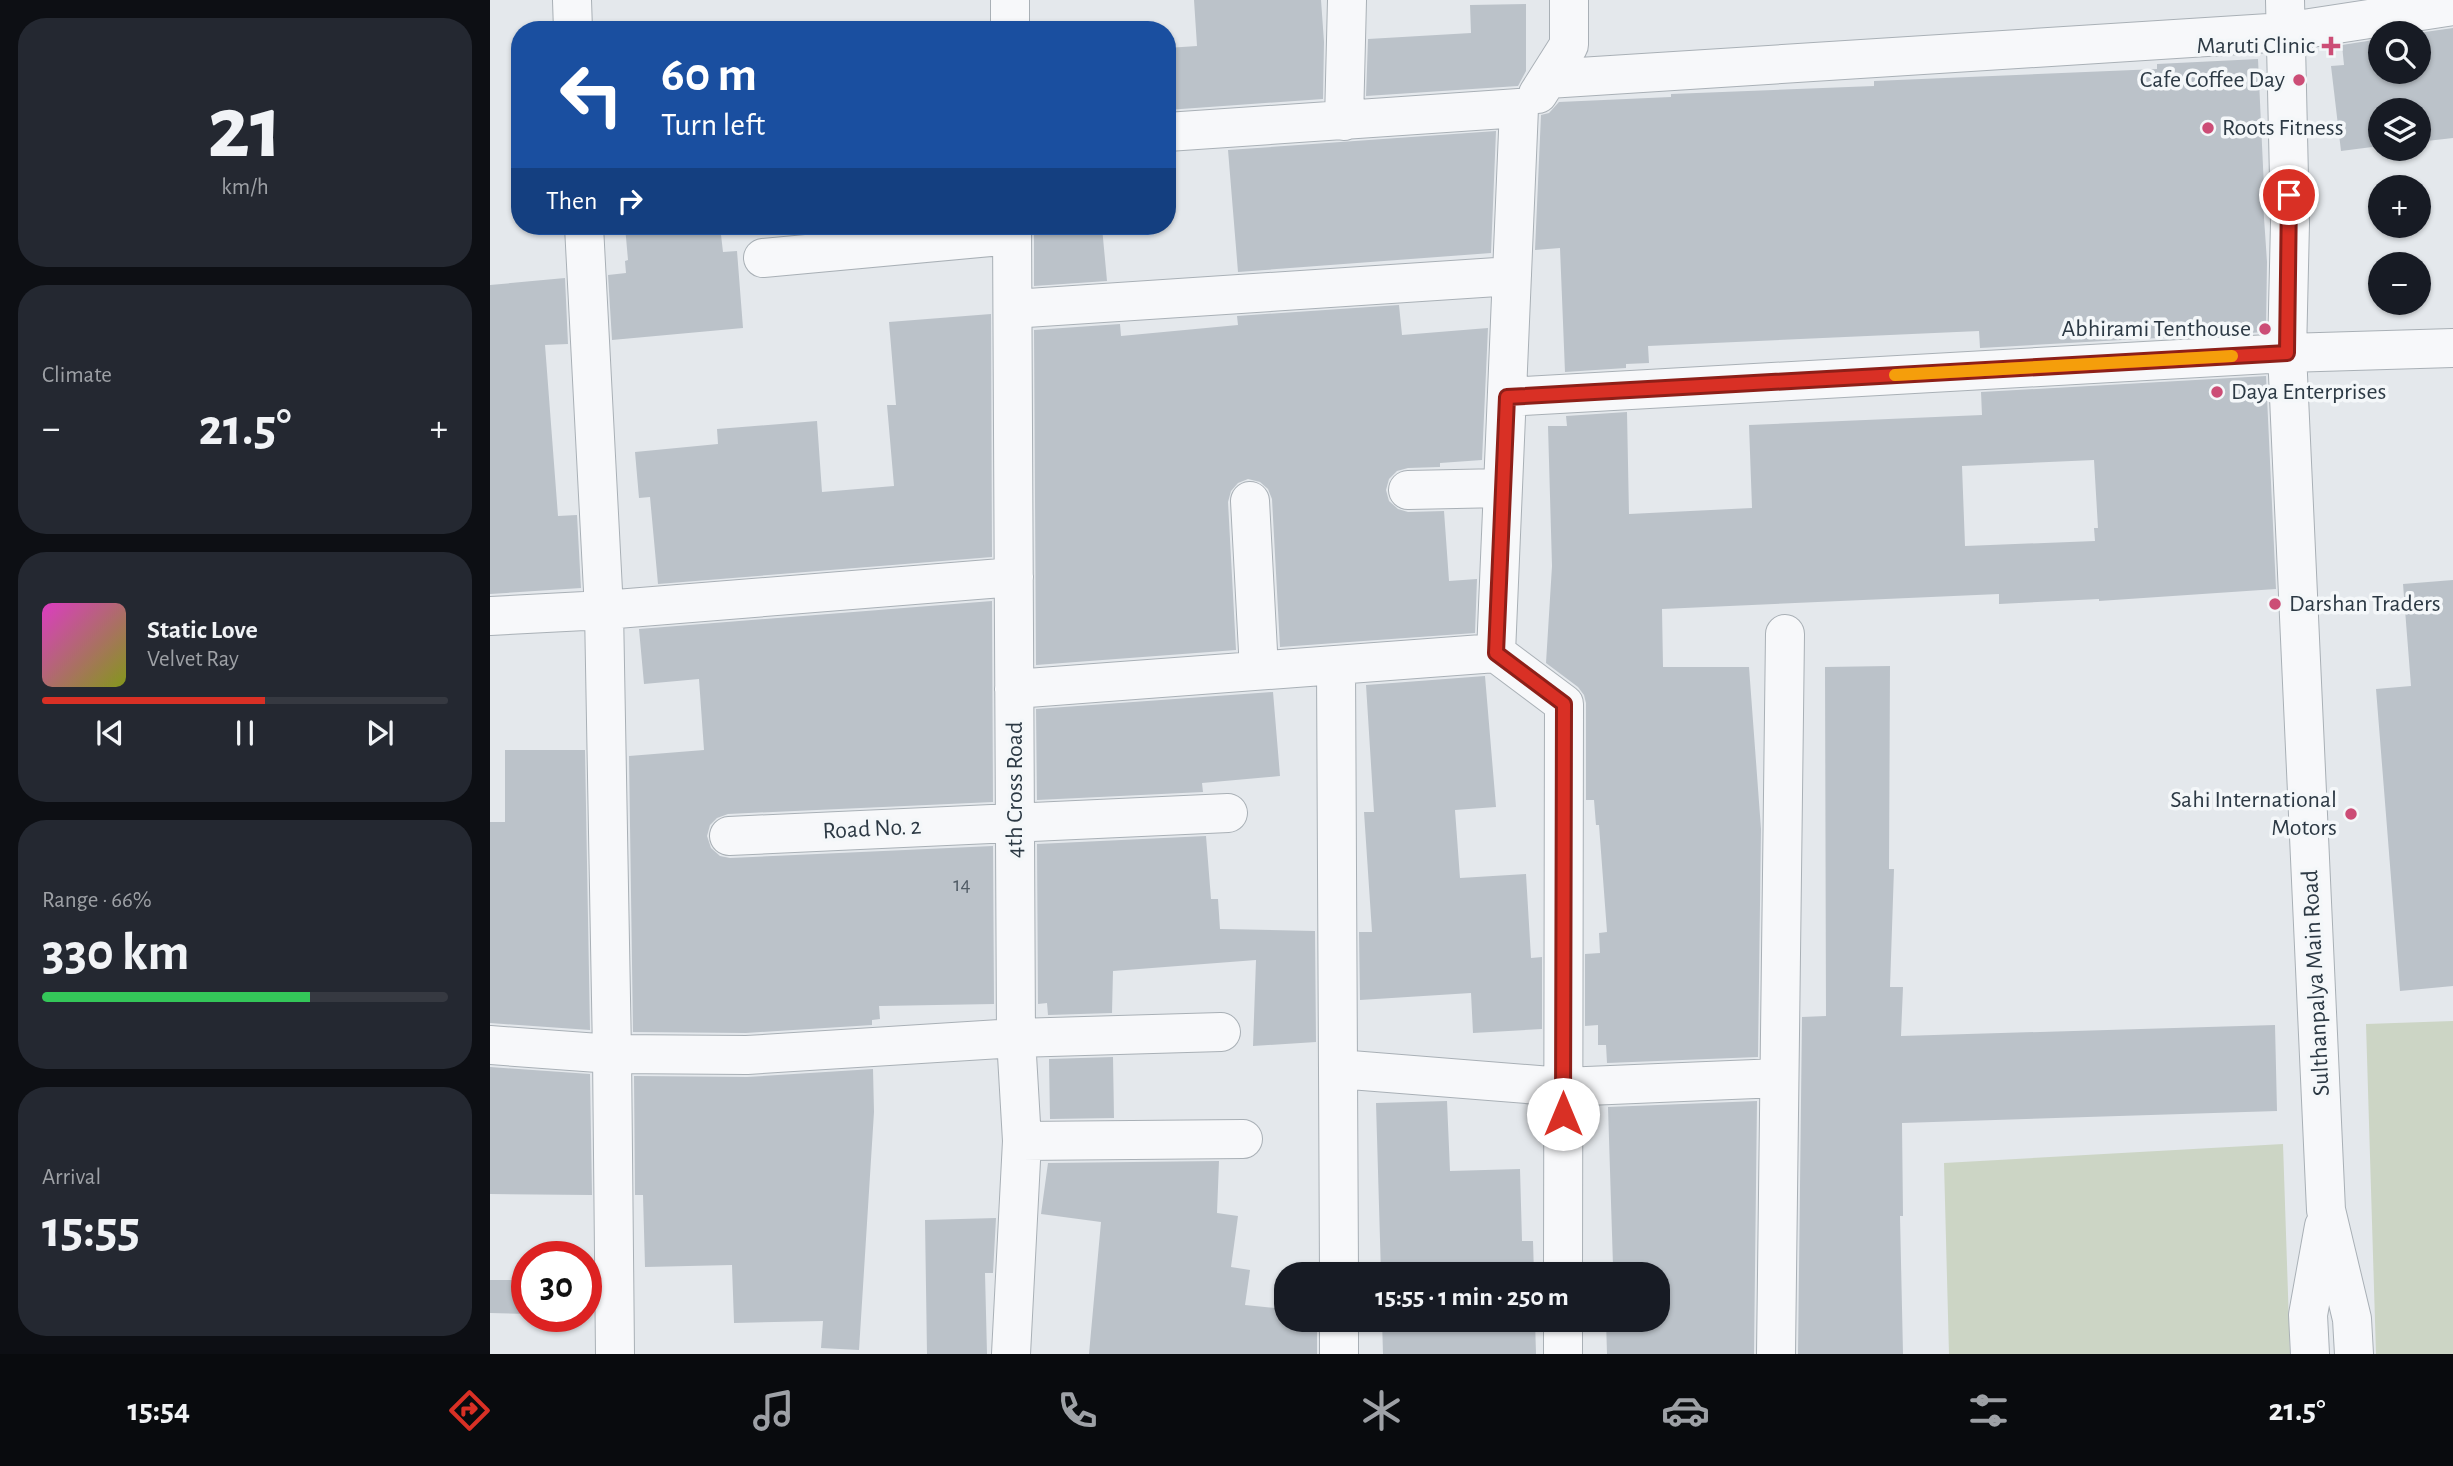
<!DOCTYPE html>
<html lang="en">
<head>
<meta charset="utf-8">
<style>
  :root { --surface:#171b24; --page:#242831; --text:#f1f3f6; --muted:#9ea1a6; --line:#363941; --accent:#d93025 }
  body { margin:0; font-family:"Alegreya Sans",sans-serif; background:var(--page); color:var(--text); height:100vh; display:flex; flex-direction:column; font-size:26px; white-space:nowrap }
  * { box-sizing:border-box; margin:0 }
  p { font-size:23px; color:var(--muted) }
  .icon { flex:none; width:38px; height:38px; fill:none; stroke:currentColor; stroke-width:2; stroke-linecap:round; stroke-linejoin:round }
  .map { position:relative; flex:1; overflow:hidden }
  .sheet { display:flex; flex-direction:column; gap:18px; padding:18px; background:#0d0f14; width:490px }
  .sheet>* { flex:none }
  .hud { position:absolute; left:21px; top:21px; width:665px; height:214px; border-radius:28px; box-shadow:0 2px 5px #0004; background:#1a4fa0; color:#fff; overflow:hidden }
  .tools { position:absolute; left:1878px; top:21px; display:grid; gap:14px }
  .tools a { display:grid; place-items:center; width:63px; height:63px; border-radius:50%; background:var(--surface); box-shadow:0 2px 5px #0004; font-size:35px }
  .speed { position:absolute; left:21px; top:1241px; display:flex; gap:14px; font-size:35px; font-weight:700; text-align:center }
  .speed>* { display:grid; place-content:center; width:91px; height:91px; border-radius:50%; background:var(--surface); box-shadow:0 2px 5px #0004; line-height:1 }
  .speed .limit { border:10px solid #d22; background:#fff; color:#111 }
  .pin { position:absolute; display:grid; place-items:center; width:60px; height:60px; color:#fff; margin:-30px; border:4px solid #fff; border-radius:50%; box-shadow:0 2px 7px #0007 }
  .me { position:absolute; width:77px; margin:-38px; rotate:0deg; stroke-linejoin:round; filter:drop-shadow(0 0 5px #0008) }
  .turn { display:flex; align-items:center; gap:24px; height:147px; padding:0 35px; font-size:32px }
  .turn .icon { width:91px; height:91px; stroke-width:2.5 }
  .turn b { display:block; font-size:49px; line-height:60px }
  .then { display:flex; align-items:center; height:66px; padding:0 35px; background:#0003; gap:14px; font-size:26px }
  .big { font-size:52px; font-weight:600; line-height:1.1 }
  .sheet .widget { flex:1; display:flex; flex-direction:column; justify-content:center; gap:10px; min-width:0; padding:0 24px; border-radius:28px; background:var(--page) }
  .sheet .dial { align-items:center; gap:0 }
  .dial b { font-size:91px; line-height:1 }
  .song { display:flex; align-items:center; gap:21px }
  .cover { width:84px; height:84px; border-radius:10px; background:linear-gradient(135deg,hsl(310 70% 55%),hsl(70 70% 35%)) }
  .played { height:7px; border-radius:4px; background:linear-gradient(90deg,var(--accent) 55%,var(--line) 55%) }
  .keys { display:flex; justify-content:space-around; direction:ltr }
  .heat { display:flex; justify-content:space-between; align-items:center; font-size:38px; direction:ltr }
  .charge { height:10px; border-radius:5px; background:linear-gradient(90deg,#34c759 66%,var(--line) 0) }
  .trip { position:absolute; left:784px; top:1262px; width:396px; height:70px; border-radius:28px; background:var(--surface); box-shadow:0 2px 5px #0004; font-weight:600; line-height:70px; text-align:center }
  .tab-bar { display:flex; height:112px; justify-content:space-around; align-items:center; background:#090b0e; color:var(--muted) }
  .tab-bar .icon { width:49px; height:49px }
  .tab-bar .selected { color:var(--accent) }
  .tab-bar b { font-size:32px; color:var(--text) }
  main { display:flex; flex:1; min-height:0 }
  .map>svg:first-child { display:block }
</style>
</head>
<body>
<main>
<section class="sheet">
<div class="widget dial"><b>21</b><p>km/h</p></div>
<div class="widget"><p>Climate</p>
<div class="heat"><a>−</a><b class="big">21.5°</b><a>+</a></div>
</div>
<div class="widget">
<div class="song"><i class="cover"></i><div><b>Static Love</b><p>Velvet Ray</p></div></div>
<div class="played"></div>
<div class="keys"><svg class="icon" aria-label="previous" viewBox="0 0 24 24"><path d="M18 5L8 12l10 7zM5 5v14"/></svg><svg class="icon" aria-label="pause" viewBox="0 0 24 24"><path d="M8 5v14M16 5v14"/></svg><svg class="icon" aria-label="next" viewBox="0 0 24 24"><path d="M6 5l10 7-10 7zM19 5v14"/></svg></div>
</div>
<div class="widget"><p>Range · 66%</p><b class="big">330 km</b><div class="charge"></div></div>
<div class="widget"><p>Arrival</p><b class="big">15:55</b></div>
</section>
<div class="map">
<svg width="1963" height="1354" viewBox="0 0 1963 1354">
  <rect width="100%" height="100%" fill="#e4e8ec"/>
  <path fill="#ccd5c5" d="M 1963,1021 L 1963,1354 L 1886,1354 L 1876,1024 Z
    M 1793,1144 L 1800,1354 L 1459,1354 L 1454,1163 Z"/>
  <path fill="#bbc2c9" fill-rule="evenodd" d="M 704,0 L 831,0 L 834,42 L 833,99 L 677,110 L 677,48 L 707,46 Z
    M 1036,4 L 1036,71 L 1028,86 L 876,96 L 878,39 L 981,33 L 980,5 Z
    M 1963,28 L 1963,138 L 1928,142 L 1928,110 L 1890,110 L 1890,146 L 1851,151 L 1841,66 L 1854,65 L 1852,45 L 1890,39 L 1890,72 L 1928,72 L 1928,33 Z
    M 1768,59 L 1774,188 L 1772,188 L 1777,262 L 1776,332 L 1490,348 L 1489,331 L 1158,346 L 1159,363 L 1136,364 L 1136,368 L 1075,372 L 1070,248 L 1045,250 L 1051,115 L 1059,113 L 1069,102 L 1181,97 L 1181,94 L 1384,86 L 1384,81 L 1667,69 L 1667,64 Z
    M 1006,131 L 1001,253 L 748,272 L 738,150 Z
    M 135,226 L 230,226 L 233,252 L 247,251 L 253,328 L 122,340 L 118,275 L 136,273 L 135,261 L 138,260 Z
    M 612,227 L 617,281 L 544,286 L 544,233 Z
    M 75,278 L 78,344 L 55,345 L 68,516 L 87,515 L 91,588 L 0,594 L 0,285 Z
    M 909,305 L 912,335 L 998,328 L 992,460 L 950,463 L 950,467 L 918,468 L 907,471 L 899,479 L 896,490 L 899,501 L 908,509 L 918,512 L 954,511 L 959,581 L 987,579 L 985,633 L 790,647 L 782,499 L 778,489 L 770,482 L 758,479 L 748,483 L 741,491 L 738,502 L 746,650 L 546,665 L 544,330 L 630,324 L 631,336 L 748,325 L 747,316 Z
    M 501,314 L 502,557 L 168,584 L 160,497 L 149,498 L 145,452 L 228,444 L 227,429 L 327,421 L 332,492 L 404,486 L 397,405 L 406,405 L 399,322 Z
    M 1776,376 L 1786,589 L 1609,601 L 1609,599 L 1509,604 L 1509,594 L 1172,609 L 1173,667 L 1259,667 L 1271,829 L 1268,1057 L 1117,1063 L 1116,1045 L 1108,1045 L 1108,1025 L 1095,1026 L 1095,954 L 1110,953 L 1109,933 L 1117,932 L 1109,825 L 1106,825 L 1104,800 L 1096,800 L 1096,703 L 1094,695 L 1088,687 L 1056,663 L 1062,566 L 1058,426 L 1077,426 L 1076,416 L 1137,412 L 1139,514 L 1262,508 L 1259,425 L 1492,415 L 1491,392 ZM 1604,460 L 1608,528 L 1604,528 L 1605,541 L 1475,546 L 1472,466 Z
    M 1963,580 L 1963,986 L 1910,991 L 1886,689 L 1921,686 L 1913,584 Z
    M 502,601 L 503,802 L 238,814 L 227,818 L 220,825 L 217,836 L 221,848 L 230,856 L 240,858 L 503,846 L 504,1004 L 389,1006 L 390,1019 L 382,1020 L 382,1025 L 256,1033 L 143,1032 L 139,756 L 214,750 L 209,679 L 154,684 L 149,629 Z
    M 1400,666 L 1399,869 L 1404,869 L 1400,987 L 1413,987 L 1411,1036 L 1785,1025 L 1787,1111 L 1412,1123 L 1413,1216 L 1410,1216 L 1413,1354 L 1308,1354 L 1312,1017 L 1336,1016 L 1335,667 Z
    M 995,676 L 1006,807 L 965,810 L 970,878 L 1036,874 L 1041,958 L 1052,957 L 1052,1029 L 983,1033 L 981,993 L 870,1000 L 869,932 L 882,932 L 874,812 L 884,812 L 876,685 Z
    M 783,692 L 790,776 L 712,783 L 713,792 L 547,800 L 546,709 Z
    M 15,750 L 95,750 L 100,1030 L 0,1023 L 0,822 L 15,822 Z
    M 716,836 L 721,899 L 728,899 L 730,929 L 825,931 L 826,1042 L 763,1046 L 766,960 L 623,971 L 622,1013 L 558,1015 L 557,1003 L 548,1004 L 547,844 Z
    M 623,1057 L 624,1118 L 560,1119 L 559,1059 Z
    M 0,1067 L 100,1074 L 102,1195 L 0,1194 Z
    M 383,1069 L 384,1112 L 369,1350 L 331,1348 L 333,1321 L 244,1323 L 242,1265 L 155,1267 L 153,1195 L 145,1195 L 144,1076 L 257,1077 Z
    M 957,1101 L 960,1171 L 1030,1169 L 1032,1241 L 1043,1241 L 1044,1274 L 891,1274 L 886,1103 Z
    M 1267,1101 L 1264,1354 L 1117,1354 L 1116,1320 L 1167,1320 L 1167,1274 L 1115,1274 L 1115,1266 L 1123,1266 L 1118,1107 Z
    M 729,1161 L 727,1213 L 748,1216 L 741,1267 L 760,1270 L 755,1305 L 796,1309 L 796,1320 L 827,1320 L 827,1354 L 599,1354 L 611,1222 L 551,1214 L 558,1163 Z
    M 506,1218 L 503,1273 L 495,1273 L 497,1354 L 437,1354 L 435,1220 Z
    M 0,1280 L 37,1280 L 37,1314 L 0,1313 Z
    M 892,1320 L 1045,1320 L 1046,1354 L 893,1354 Z"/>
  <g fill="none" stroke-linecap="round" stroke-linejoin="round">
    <g stroke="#a9b0b6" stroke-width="40">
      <path id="minor" d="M 82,0 L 83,30
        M 520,0 L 520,30
        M 1795,0 L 1800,223 L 1797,353 L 1836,1210 L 1862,1319 L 1864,1354
        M 1058,79 L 1795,32 L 1963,6
        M 1048,94 L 1079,45 L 1079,0
        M 854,121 L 857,0
        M 677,132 L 1029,108 L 1006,653
        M 94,226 L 114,610 L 122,1054 L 125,1354
        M 273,258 L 522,235
        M 523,309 L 1022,276
        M 1017,397 L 1797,353 L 1963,348
        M 918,490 L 1013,488
        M 760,501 L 769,670
        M 0,616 L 114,610 L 524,577
        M 846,665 L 849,1274
        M 524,689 L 1006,653 L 1074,704 L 1073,1274
        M 239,836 L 738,813
        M 0,1045 L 122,1054 L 257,1055 L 526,1038 L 731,1032
        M 848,1069 L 1073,1087 L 1289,1078
        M 532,1141 L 753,1139
        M 849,1320 L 849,1354
        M 521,1354 L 532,1141 L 526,1038 L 522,226
        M 1073,1354 L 1073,1320
        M 1286,1354 L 1295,634
        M 1820,1354 L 1818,1315 L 1834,1226"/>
    </g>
    <use href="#minor" stroke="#f7f8fa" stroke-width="38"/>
  </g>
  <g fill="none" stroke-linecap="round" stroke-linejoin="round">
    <g stroke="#8d1f18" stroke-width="18">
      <path id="route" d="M 1073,1114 L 1074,704 L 1006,653 L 1017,397 L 1797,353 L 1799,195"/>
    </g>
    <use href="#route" stroke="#d93025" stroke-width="12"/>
    <path stroke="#f59e0b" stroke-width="12" d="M 1405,375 L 1742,356"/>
  </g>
  <g fill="#cc4d76" stroke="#f4f7f9" stroke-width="2.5">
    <path d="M1837.5 35.5h7v7h7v7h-7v7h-7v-7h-7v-7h7z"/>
    <circle cx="1809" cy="80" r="7"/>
    <circle cx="1718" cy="128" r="7"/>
    <circle cx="1775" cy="329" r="7"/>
    <circle cx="1727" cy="392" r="7"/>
    <circle cx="1785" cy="604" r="7"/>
    <circle cx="1861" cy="814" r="7"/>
  </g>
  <g text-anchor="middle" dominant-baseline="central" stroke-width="7" stroke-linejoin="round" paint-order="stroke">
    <g font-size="21" fill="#505b65">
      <text x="472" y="884">14</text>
    </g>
    <g font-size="24" fill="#2c3944" stroke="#f4f7f9" text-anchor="end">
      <text x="1825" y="46">Maruti Clinic</text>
      <text x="1795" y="80">Cafe Coffee Day</text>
      <text x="1732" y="128" text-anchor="start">Roots Fitness</text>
      <text x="1761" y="329">Abhirami Tenthouse</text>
      <text x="1741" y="392" text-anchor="start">Daya Enterprises</text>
      <text x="1799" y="604" text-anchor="start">Darshan Traders</text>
      <text x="1847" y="800">Sahi International<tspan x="1847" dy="28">Motors</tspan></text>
    </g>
    <g font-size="24" fill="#2c3944" stroke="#f4f7f9">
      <text transform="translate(525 790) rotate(-90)">4th Cross Road</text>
      <text transform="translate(382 829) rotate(-3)">Road No. 2</text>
      <text transform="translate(1826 983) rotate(-93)">Sulthanpalya Main Road</text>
    </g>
  </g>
</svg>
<div class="tools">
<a><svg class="icon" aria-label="search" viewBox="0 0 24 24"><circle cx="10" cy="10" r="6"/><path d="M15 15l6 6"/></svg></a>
<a><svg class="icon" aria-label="layers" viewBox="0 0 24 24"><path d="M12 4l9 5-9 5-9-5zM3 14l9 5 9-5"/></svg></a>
<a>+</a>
<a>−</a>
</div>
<div class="speed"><div class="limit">30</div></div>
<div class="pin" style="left:1799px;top:195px;background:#d93025"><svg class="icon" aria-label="arrive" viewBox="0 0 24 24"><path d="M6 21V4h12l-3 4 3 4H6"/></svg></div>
<svg class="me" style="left:1073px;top:1114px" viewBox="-20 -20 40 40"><circle r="19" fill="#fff"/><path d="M0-13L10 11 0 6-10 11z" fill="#d93025"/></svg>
<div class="trip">15:55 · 1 min · 250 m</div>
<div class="hud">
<div class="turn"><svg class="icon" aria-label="left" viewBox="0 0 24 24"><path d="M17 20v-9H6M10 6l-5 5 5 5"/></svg><div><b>60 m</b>Turn left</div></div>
<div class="then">Then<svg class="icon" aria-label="right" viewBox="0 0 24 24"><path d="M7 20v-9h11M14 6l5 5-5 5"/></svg></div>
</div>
</div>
</main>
<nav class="tab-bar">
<b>15:54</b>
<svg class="icon selected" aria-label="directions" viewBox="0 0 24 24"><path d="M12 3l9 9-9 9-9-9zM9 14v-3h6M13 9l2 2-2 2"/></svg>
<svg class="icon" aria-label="music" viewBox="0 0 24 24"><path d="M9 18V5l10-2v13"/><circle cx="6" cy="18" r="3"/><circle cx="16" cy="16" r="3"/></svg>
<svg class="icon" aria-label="phone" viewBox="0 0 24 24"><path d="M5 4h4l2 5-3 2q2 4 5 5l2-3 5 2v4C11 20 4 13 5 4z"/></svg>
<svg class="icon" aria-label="climate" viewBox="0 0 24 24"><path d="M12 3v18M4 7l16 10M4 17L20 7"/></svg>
<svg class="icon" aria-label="car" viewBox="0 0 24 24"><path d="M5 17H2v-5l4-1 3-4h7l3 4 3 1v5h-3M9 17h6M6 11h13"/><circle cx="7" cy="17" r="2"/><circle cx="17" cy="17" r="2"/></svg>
<svg class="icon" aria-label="filters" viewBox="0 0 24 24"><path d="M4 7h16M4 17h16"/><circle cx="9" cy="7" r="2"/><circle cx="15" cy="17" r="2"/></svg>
<b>21.5°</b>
</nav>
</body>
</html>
